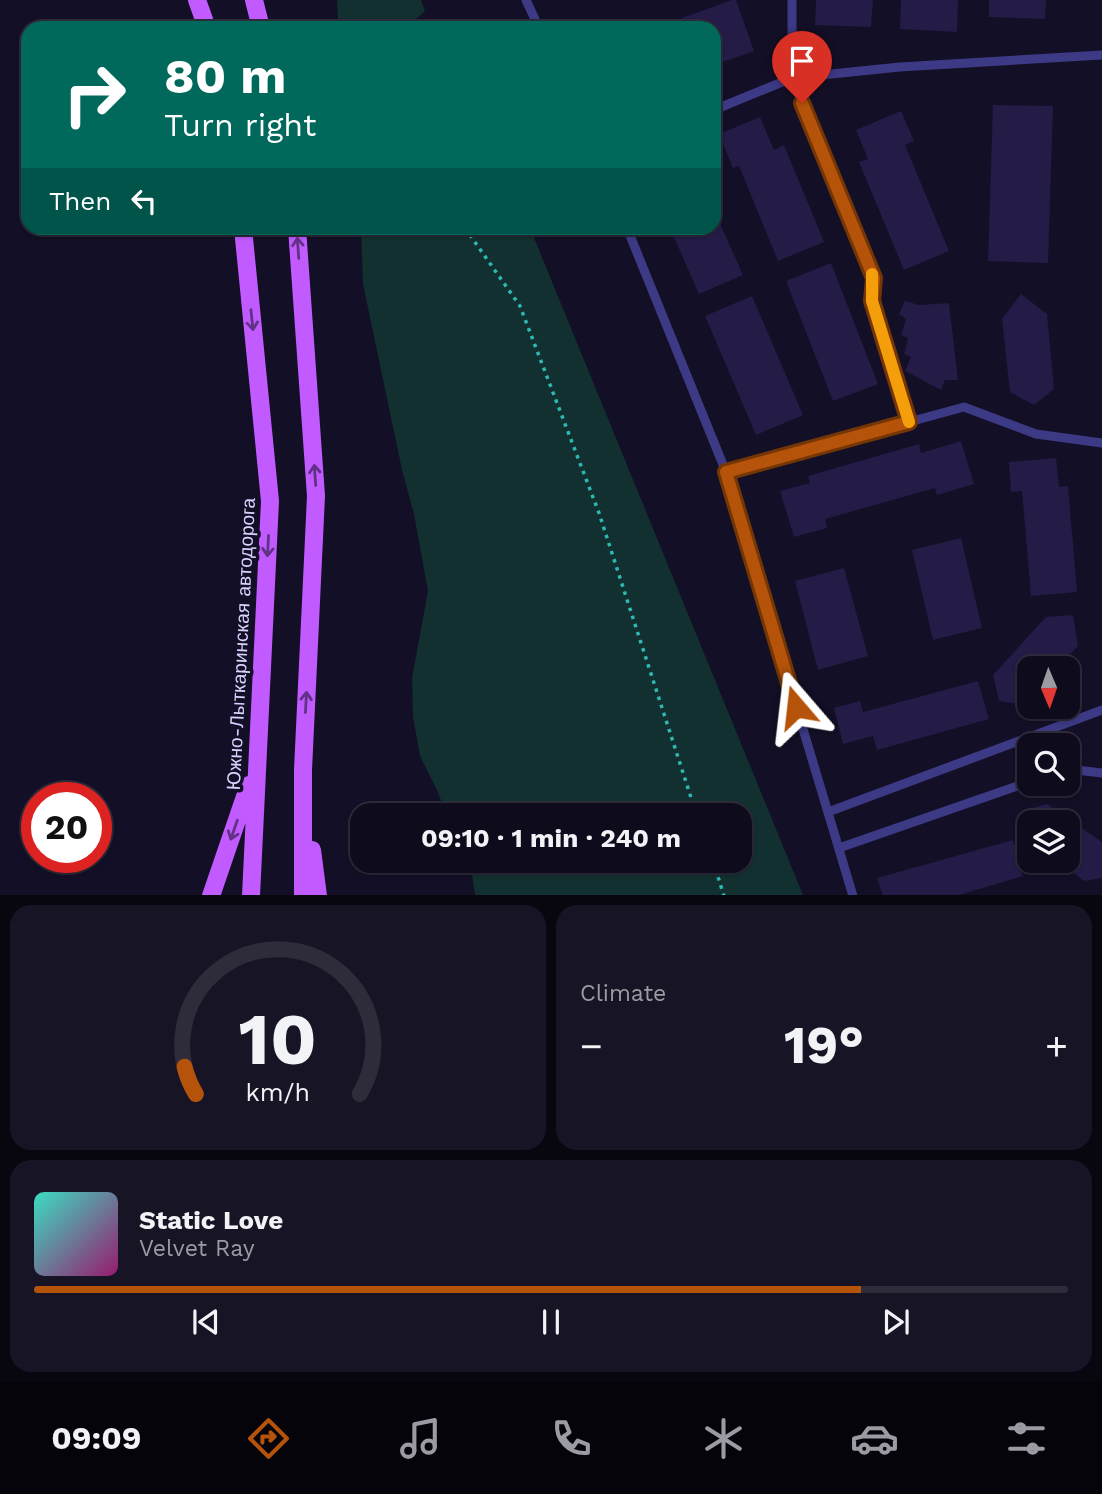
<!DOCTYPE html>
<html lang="en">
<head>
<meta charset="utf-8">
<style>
  :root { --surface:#0e0b1c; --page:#171425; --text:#f1f3f6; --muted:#9b9ba3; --line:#2e2b3b; --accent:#b45309 }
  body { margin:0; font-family:"Work Sans",sans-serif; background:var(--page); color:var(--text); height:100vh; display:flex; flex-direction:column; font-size:26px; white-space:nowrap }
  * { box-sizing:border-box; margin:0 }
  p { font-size:23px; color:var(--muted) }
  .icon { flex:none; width:38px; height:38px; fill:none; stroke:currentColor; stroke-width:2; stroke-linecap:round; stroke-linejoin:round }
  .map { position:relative; height:895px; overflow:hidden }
  .drawer { display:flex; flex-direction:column; gap:10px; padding:10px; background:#08060f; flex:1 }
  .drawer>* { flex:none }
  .top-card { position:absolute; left:21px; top:21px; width:700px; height:214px; border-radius:21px; box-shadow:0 2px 5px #0004,0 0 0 2px var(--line); background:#00695c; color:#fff; overflow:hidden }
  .needle { width:46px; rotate:178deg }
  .buttons { position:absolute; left:1017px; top:656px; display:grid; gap:14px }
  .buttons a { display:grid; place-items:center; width:63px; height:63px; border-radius:14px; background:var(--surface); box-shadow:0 2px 5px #0004,0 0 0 2px var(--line); font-size:35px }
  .speed { position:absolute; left:21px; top:782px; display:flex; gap:14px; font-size:35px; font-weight:700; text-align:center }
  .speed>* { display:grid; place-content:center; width:91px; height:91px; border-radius:50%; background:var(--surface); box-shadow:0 2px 5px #0004,0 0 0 2px var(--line); line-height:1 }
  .speed .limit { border:10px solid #d22; background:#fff; color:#111 }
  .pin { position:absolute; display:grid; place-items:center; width:60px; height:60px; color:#fff; margin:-72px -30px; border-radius:50% 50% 50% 0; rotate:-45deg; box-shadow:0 0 7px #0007 }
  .pin .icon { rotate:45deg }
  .me { position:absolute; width:77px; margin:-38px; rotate:343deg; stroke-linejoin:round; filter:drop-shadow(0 0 5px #0008) }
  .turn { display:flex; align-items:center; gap:24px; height:147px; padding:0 28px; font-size:32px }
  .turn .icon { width:91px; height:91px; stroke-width:2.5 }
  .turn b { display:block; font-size:49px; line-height:60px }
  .then { display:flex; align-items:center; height:66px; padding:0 28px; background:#0003; gap:14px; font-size:26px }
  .big { font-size:52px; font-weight:700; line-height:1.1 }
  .drawer .widget { flex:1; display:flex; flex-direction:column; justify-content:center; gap:10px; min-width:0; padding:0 24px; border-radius:21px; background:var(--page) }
  .drawer .dial { align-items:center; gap:0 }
  .dial svg { height:182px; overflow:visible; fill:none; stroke:var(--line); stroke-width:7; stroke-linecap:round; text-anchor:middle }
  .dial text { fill:var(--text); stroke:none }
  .song { display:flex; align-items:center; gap:21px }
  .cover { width:84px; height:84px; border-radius:10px; background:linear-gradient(135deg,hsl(170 70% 55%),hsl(320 70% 35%)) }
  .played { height:7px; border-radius:4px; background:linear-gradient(90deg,var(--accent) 80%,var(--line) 80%) }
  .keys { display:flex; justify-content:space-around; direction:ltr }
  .heat { display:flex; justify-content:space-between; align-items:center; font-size:38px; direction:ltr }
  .drawer .tiles { flex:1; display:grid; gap:10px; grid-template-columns:1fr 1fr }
  .widget:last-child { grid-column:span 2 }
  .trip { position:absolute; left:350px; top:803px; width:402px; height:70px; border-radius:21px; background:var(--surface); box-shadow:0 2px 5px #0004,0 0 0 2px var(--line); font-weight:700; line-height:70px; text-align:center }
  .tab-bar { display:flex; height:112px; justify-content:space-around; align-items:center; background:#06040b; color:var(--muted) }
  .tab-bar .icon { width:49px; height:49px }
  .tab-bar .on { color:var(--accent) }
  .tab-bar b { font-size:32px; color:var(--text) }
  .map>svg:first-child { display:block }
</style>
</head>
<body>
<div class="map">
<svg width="1102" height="896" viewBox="0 0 1102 896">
  <rect width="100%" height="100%" fill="#130f26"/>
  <path fill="#12302f" d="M 337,0 L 421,0 L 425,11 L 406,28 L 354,28 L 338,19 Z
    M 361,228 L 530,228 L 803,895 L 475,895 L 472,874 L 465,861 L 740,861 L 740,816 L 446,815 L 438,792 L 420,756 L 413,717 L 412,678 L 428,591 L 414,514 L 402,470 L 363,284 Z"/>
  <path fill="#241b47" d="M 732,0 L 736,0 L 754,51 L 714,65 L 714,28 L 686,28 L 682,18 Z
    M 816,0 L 873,0 L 871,27 L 815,25 Z
    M 901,0 L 958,0 L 957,32 L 900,29 Z
    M 989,0 L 1046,0 L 1045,19 L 989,17 Z
    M 993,105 L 1053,106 L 1048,263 L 988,261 Z
    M 901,111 L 914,141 L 905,145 L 949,251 L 904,270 L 859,162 L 868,159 L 856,130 Z
    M 760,117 L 774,150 L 784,145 L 824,242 L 778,261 L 739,166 L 733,168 L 719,134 Z
    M 714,210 L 743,275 L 699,294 L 670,228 L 714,228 Z
    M 831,263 L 878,384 L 833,401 L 786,281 Z
    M 1021,294 L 1047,314 L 1054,389 L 1034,405 L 1010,392 L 1002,319 Z
    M 752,296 L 803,415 L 756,435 L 705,316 Z
    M 905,301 L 919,305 L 949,303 L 958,380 L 945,380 L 941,390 L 905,371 L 911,357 L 904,354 L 908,338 L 901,335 L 906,319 L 899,314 Z
    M 961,441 L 974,484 L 937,495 L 935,488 L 825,519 L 827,528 L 794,537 L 780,491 L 810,483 L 808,476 L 919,444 L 921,453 Z
    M 1056,458 L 1059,487 L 1068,486 L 1077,592 L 1031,596 L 1022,491 L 1011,492 L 1009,462 Z
    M 961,538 L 982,628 L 933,640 L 912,550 Z
    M 844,568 L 868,656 L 818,670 L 795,581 Z
    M 1073,615 L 1078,646 L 1058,668 L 1029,668 L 1029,700 L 1025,705 L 999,701 L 993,675 L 1046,617 Z
    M 978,681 L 989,719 L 877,750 L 873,736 L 843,744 L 834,708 L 860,701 L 863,712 Z
    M 1047,804 L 1102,842 L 1102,878 L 1084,881 L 1059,861 L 1068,861 L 1068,822 L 1029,822 L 1028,835 L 1022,811 Z
    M 1013,840 L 1023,876 L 956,896 L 883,896 L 877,878 Z"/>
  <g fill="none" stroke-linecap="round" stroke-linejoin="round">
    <path stroke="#2fb8b0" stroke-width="3.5" stroke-dasharray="3.5 5" stroke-linecap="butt" d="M 465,228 L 520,306 L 599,513 L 697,816
      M 713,861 L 724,896"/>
    <path stroke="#3d3a85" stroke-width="9" d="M 526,0 L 539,28
      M 792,0 L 792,78 L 874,277 L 872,301 L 909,422
      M 714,110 L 792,78 L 900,67 L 1102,55
      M 627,228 L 726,472 L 853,896
      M 726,472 L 964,407 L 1036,434 L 1102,443
      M 1068,769 L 1102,773
      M 828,812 L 1102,710
      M 839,848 L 1029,782"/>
    <path stroke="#c25bff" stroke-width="18" d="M 197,0 L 207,28
      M 254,0 L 261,28
      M 243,228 L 270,501 L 251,896
      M 297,228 L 316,496 L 303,770 L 303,896
      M 312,850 L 318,896
      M 211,896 L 249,785"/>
  </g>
  <defs><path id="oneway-shaft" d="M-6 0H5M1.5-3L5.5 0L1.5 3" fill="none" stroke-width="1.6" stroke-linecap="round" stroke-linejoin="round" transform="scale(1.75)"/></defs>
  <g stroke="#623188">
    <use href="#oneway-shaft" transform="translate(298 248) rotate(-94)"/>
    <use href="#oneway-shaft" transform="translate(252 320) rotate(84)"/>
    <use href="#oneway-shaft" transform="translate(315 475) rotate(-94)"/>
    <use href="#oneway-shaft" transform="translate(268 546) rotate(93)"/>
    <use href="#oneway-shaft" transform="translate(306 702) rotate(-87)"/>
    <use href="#oneway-shaft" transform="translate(234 830) rotate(109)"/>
  </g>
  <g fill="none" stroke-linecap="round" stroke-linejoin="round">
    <g stroke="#753606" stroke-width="18">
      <path id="route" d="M 796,707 L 726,472 L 909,422 L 872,301 L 874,278 L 802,103"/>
    </g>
    <use href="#route" stroke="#b45309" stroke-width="12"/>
    <path stroke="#f59e0b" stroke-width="12" d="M 872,274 L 872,301 L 909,422"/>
  </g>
  <g text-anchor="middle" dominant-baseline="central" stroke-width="7" stroke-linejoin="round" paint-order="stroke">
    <g font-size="19" fill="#d9d4ff" stroke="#130f26">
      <text transform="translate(241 644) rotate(-87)">Южно-Лыткаринская автодорога</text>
    </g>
  </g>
</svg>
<div class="buttons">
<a><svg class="needle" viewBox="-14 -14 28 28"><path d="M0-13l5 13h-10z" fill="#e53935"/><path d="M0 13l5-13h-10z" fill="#9b9ba3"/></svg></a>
<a><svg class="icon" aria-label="search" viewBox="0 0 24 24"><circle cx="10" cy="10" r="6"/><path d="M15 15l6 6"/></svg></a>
<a><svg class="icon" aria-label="layers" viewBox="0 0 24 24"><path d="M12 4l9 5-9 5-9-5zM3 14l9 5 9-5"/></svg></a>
</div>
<div class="speed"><div class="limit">20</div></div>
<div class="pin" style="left:802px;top:103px;background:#d93025"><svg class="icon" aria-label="arrive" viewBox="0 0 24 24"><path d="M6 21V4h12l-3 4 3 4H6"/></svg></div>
<svg class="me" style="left:796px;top:707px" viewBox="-20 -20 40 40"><path d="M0-17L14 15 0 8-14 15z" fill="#b45309" stroke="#fff" stroke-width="4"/></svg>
<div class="trip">09:10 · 1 min · 240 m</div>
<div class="top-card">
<div class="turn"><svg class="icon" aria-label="right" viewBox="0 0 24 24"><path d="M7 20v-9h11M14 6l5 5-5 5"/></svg><div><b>80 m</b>Turn right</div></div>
<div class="then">Then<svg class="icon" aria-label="left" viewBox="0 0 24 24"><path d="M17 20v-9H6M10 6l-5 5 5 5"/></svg></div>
</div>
</div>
<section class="drawer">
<div class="tiles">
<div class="widget dial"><svg viewBox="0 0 100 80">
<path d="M14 69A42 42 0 1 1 86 69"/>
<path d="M14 69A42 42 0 0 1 9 57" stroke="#b45309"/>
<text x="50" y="56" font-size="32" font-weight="700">10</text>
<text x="50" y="72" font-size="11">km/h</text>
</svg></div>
<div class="widget"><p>Climate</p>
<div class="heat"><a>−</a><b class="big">19°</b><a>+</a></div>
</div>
<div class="widget">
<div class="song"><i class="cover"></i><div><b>Static Love</b><p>Velvet Ray</p></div></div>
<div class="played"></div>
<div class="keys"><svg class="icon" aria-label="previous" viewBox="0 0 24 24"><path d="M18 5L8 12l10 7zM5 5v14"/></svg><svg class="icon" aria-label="pause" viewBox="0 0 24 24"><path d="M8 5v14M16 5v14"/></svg><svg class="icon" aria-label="next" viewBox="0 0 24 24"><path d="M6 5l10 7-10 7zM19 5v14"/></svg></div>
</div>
</div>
</section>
<nav class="tab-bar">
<b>09:09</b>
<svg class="icon on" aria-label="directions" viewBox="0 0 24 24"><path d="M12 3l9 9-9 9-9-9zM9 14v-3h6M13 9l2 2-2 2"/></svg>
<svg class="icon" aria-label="music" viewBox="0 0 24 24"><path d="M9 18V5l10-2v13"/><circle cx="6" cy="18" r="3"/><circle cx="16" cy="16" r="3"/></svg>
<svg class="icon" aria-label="phone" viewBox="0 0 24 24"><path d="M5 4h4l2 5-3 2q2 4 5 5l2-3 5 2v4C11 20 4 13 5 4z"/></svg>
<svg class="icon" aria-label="climate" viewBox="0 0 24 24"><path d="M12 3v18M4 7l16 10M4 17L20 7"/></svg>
<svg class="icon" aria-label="car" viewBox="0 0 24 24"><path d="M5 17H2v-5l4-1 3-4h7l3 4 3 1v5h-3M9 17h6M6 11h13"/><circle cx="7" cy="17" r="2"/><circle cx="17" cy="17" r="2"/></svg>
<svg class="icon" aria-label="filters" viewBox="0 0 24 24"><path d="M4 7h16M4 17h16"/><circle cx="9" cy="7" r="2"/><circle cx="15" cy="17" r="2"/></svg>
</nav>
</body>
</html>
